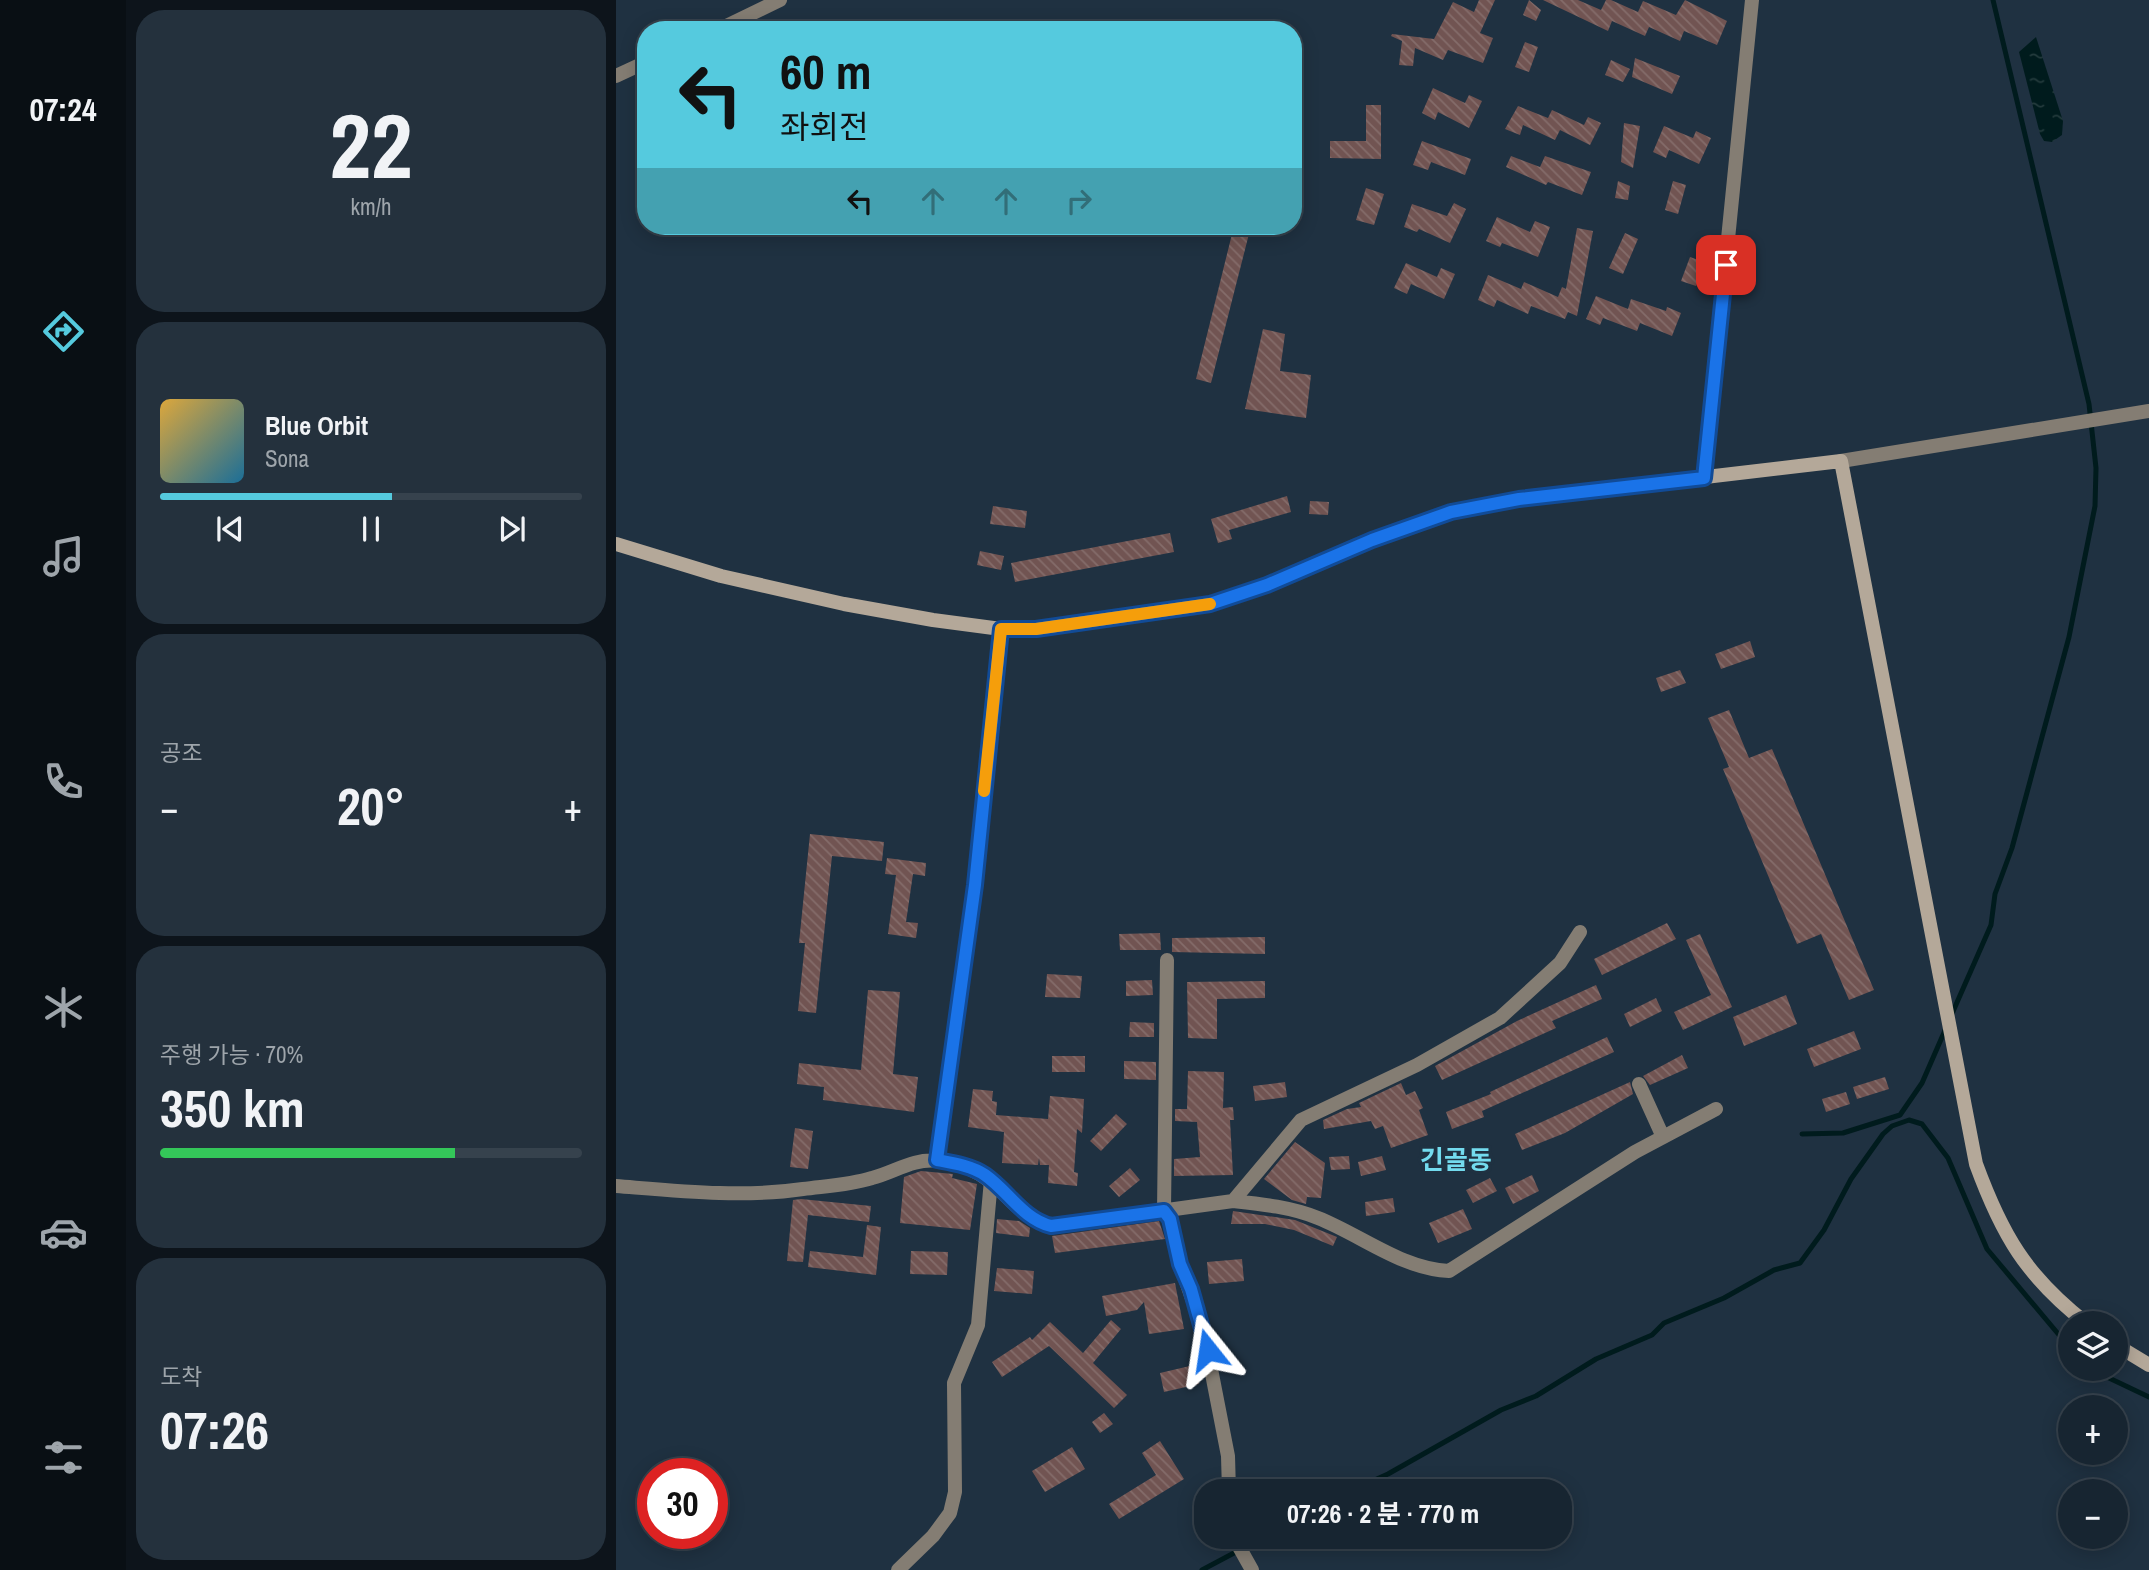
<!DOCTYPE html>
<html lang="ko">
<head>
<meta charset="utf-8">
<style>
  :root { --surface:#172531; --page:#24313d; --text:#f1f3f6; --muted:#9ea5ab; --line:#36424d; --accent:#55cade }
  body { margin:0; font-family:"Archivo Narrow","Noto Sans KR",sans-serif; background:var(--page); color:var(--text); height:100vh; display:flex; flex-direction:column; font-size:26px; white-space:nowrap }
  * { box-sizing:border-box; margin:0 }
  p { font-size:23px; color:var(--muted) }
  .icon { flex:none; width:38px; height:38px; fill:none; stroke:currentColor; stroke-width:2; stroke-linecap:round; stroke-linejoin:round }
  .map { position:relative; flex:1; overflow:hidden }
  .details { display:flex; flex-direction:column; gap:10px; padding:10px; background:#0d141b; width:490px }
  .details>* { flex:none }
  .guide { position:absolute; left:21px; top:21px; width:665px; height:214px; border-radius:28px; box-shadow:0 4px 18px #0003,0 0 0 2px var(--line); background:#55cade; color:#111; overflow:hidden }
  .controls { position:absolute; left:1442px; top:1311px; display:grid; gap:14px }
  .controls a { display:grid; place-items:center; width:70px; height:70px; border-radius:50%; background:var(--surface); box-shadow:0 4px 18px #0003,0 0 0 2px var(--line); font-size:35px }
  .speed { position:absolute; left:21px; top:1458px; display:flex; gap:14px; font-size:35px; font-weight:700; text-align:center }
  .speed>* { display:grid; place-content:center; width:91px; height:91px; border-radius:50%; background:var(--surface); box-shadow:0 4px 18px #0003,0 0 0 2px var(--line); line-height:1 }
  .speed .limit { border:10px solid #d22; background:#fff; color:#111 }
  .pin { position:absolute; display:grid; place-items:center; width:60px; height:60px; color:#fff; margin:-30px; border-radius:14px; box-shadow:0 4px 10px #0006 }
  .me { position:absolute; width:77px; margin:-38px; rotate:345deg; stroke-linejoin:round; filter:drop-shadow(0 0 5px #0008) }
  .turn { display:flex; align-items:center; gap:24px; height:147px; padding:0 28px; font-size:32px }
  .turn .icon { width:91px; height:91px; stroke-width:2.5 }
  .turn b { display:block; font-size:49px; line-height:60px }
  .lanes { display:flex; align-items:center; height:66px; padding:0 28px; background:#0003; justify-content:center; gap:35px; direction:ltr }
  .lanes .off { opacity:.35 }
  .big { font-size:52px; font-weight:700; line-height:1.1 }
  .details .card { flex:1; display:flex; flex-direction:column; justify-content:center; gap:10px; min-width:0; padding:0 24px; border-radius:28px; background:var(--page) }
  .details .dial { align-items:center; gap:0 }
  .dial b { font-size:91px; line-height:1 }
  .song { display:flex; align-items:center; gap:21px }
  .cover { width:84px; height:84px; border-radius:10px; background:linear-gradient(135deg,hsl(40 70% 55%),hsl(200 70% 35%)) }
  .played { height:7px; border-radius:4px; background:linear-gradient(90deg,var(--accent) 55%,var(--line) 55%) }
  .keys { display:flex; justify-content:space-around; direction:ltr }
  .heat { display:flex; justify-content:space-between; align-items:center; font-size:38px; direction:ltr }
  .charge { height:10px; border-radius:5px; background:linear-gradient(90deg,#34c759 70%,var(--line) 0) }
  .trip { position:absolute; left:578px; top:1479px; width:378px; height:70px; border-radius:28px; background:var(--surface); box-shadow:0 4px 18px #0003,0 0 0 2px var(--line); font-weight:700; line-height:70px; text-align:center }
  main { display:flex; flex:1; min-height:0 }
  .menu { display:flex; flex-direction:column; width:126px; justify-content:space-around; align-items:center; background:#090f14; color:var(--muted) }
  .menu .icon { width:49px; height:49px }
  .menu .on { color:var(--accent) }
  .menu b { font-size:32px; color:var(--text) }
  .map>svg:first-child { display:block }
</style>
</head>
<body>
<main>
<nav class="menu">
<b>07:24</b>
<svg class="icon on" aria-label="directions" viewBox="0 0 24 24"><path d="M12 3l9 9-9 9-9-9zM9 14v-3h6M13 9l2 2-2 2"/></svg>
<svg class="icon" aria-label="music" viewBox="0 0 24 24"><path d="M9 18V5l10-2v13"/><circle cx="6" cy="18" r="3"/><circle cx="16" cy="16" r="3"/></svg>
<svg class="icon" aria-label="phone" viewBox="0 0 24 24"><path d="M5 4h4l2 5-3 2q2 4 5 5l2-3 5 2v4C11 20 4 13 5 4z"/></svg>
<svg class="icon" aria-label="climate" viewBox="0 0 24 24"><path d="M12 3v18M4 7l16 10M4 17L20 7"/></svg>
<svg class="icon" aria-label="car" viewBox="0 0 24 24"><path d="M5 17H2v-5l4-1 3-4h7l3 4 3 1v5h-3M9 17h6M6 11h13"/><circle cx="7" cy="17" r="2"/><circle cx="17" cy="17" r="2"/></svg>
<svg class="icon" aria-label="filters" viewBox="0 0 24 24"><path d="M4 7h16M4 17h16"/><circle cx="9" cy="7" r="2"/><circle cx="15" cy="17" r="2"/></svg>
</nav>
<section class="details">
<div class="card dial"><b>22</b><p>km/h</p></div>
<div class="card">
<div class="song"><i class="cover"></i><div><b>Blue Orbit</b><p>Sona</p></div></div>
<div class="played"></div>
<div class="keys"><svg class="icon" aria-label="previous" viewBox="0 0 24 24"><path d="M18 5L8 12l10 7zM5 5v14"/></svg><svg class="icon" aria-label="pause" viewBox="0 0 24 24"><path d="M8 5v14M16 5v14"/></svg><svg class="icon" aria-label="next" viewBox="0 0 24 24"><path d="M6 5l10 7-10 7zM19 5v14"/></svg></div>
</div>
<div class="card"><p>공조</p>
<div class="heat"><a>−</a><b class="big">20°</b><a>+</a></div>
</div>
<div class="card"><p>주행 가능 · 70%</p><b class="big">350 km</b><div class="charge"></div></div>
<div class="card"><p>도착</p><b class="big">07:26</b></div>
</section>
<div class="map">
<svg width="1533" height="1570" viewBox="0 0 1533 1570">
  <defs>
    <pattern id="water-ripples" width="26" height="14" patternUnits="userSpaceOnUse" patternTransform="scale(1.75)"><rect width="26" height="14" fill="#001b1d"/><path d="M2 4q2-2 4 0t4 0M15 11q2-2 4 0t4 0" fill="none" stroke="#243b3d"/></pattern>
    <pattern id="building-back-hatch" width="6" height="6" patternUnits="userSpaceOnUse" patternTransform="scale(1.75)"><rect width="6" height="6" fill="#715452"/><path d="M-1 5l2 2M0 0l6 6M5-1l2 2" fill="none" stroke="#846c6a"/></pattern>
  </defs>
  <rect width="100%" height="100%" fill="#1f3141"/>
  <path fill="url(#water-ripples)" d="M 1420,37 L 1447,121 L 1446,135 L 1436,142 L 1428,141 L 1424,134 L 1403,52 Z"/>
  <g fill="none" stroke-linecap="round" stroke-linejoin="round">
    <path stroke="#001b1d" stroke-width="5" d="M 1335,1016 L 1375,925 L 1379,894 L 1396,848 L 1453,637 L 1479,506 L 1480,468 L 1473,404 L 1377,0
      M 1186,1134 L 1227,1133 L 1284,1115 L 1306,1083 L 1330,1028
      M 1472,1368 L 1533,1397
      M 734,1491 L 772,1474 L 885,1410 L 920,1396 L 980,1359 L 1036,1335 L 1048,1323 L 1108,1298 L 1158,1270 L 1184,1263 L 1208,1230 L 1235,1179 L 1267,1134 L 1276,1126 L 1293,1120 L 1306,1124 L 1332,1158 L 1371,1249 L 1454,1348
      M 586,1570 L 650,1536"/>
  </g>
  <path fill="url(#building-back-hatch)" d="M 863,0 L 879,0 L 864,33 L 877,38 L 867,63 L 832,50 L 827,60 L 799,48 L 797,66 L 783,65 L 786,41 L 775,36 L 776,34 L 818,39 L 837,2 L 858,12 Z
    M 913,0 L 925,10 L 920,21 L 907,15 Z
    M 927,0 L 962,0 L 985,10 L 990,0 L 995,0 L 1022,12 L 1027,1 L 1060,15 L 1069,0 L 1111,21 L 1101,45 L 1068,31 L 1064,41 L 1033,27 L 1029,36 L 996,21 L 992,31 Z
    M 909,42 L 922,47 L 913,72 L 899,67 Z
    M 1019,58 L 1064,76 L 1056,94 L 1016,77 Z
    M 995,60 L 1014,69 L 1007,82 L 989,75 Z
    M 817,88 L 849,103 L 853,95 L 866,101 L 853,128 L 822,112 L 819,120 L 806,113 Z
    M 750,105 L 765,105 L 765,159 L 714,158 L 714,141 L 750,141 Z
    M 902,106 L 932,118 L 936,110 L 968,125 L 972,117 L 985,123 L 974,145 L 944,130 L 939,140 L 907,125 L 904,135 L 889,129 Z
    M 1008,123 L 1024,126 L 1017,168 L 1005,162 Z
    M 1048,126 L 1077,138 L 1080,131 L 1095,138 L 1083,164 L 1053,150 L 1050,158 L 1037,152 Z
    M 806,141 L 855,159 L 849,175 L 815,162 L 812,170 L 797,165 Z
    M 895,156 L 924,167 L 929,156 L 975,172 L 966,195 L 932,182 L 930,185 L 890,167 Z
    M 1002,181 L 1014,186 L 1012,200 L 999,198 Z
    M 1057,181 L 1070,185 L 1062,214 L 1049,210 Z
    M 750,188 L 768,194 L 758,225 L 740,220 Z
    M 838,203 L 850,209 L 834,243 L 803,229 L 801,232 L 788,227 L 796,204 L 831,216 Z
    M 881,217 L 914,232 L 919,221 L 934,227 L 922,257 L 886,243 L 884,247 L 870,241 Z
    M 618,226 L 635,226 L 595,383 L 580,379 Z
    M 961,228 L 977,231 L 961,316 L 952,312 L 949,319 L 915,306 L 912,314 L 881,300 L 878,307 L 862,300 L 872,275 L 905,289 L 908,282 L 942,297 L 946,287 L 950,289 Z
    M 1009,233 L 1022,239 L 1007,274 L 993,268 Z
    M 1074,257 L 1088,262 L 1080,286 L 1065,281 Z
    M 790,263 L 821,277 L 825,268 L 839,274 L 828,299 L 795,284 L 791,294 L 778,288 Z
    M 980,296 L 1012,309 L 1015,299 L 1050,311 L 1051,307 L 1065,313 L 1056,336 L 1024,323 L 1021,331 L 987,318 L 984,325 L 970,319 Z
    M 647,329 L 669,334 L 664,371 L 695,375 L 690,418 L 629,409 Z
    M 671,496 L 675,512 L 613,530 L 616,539 L 602,543 L 595,519 Z
    M 694,501 L 713,502 L 712,515 L 693,514 Z
    M 377,506 L 411,511 L 409,528 L 374,524 Z
    M 554,533 L 558,552 L 399,582 L 395,563 Z
    M 364,551 L 388,556 L 385,570 L 361,565 Z
    M 1134,641 L 1139,657 L 1105,669 L 1099,654 Z
    M 1064,670 L 1070,683 L 1045,692 L 1040,678 Z
    M 1113,710 L 1133,758 L 1156,749 L 1258,990 L 1233,1000 L 1205,934 L 1181,944 L 1107,769 L 1113,767 L 1092,718 Z
    M 194,834 L 268,842 L 266,861 L 216,856 L 200,1013 L 182,1011 L 189,943 L 183,943 Z
    M 271,858 L 310,863 L 309,876 L 297,874 L 290,922 L 302,923 L 300,938 L 272,934 L 280,875 L 269,874 Z
    M 1051,923 L 1060,939 L 986,975 L 978,959 Z
    M 544,933 L 545,950 L 504,950 L 503,934 Z
    M 1084,934 L 1116,1007 L 1067,1030 L 1058,1012 L 1095,995 L 1070,940 Z
    M 649,937 L 649,954 L 556,952 L 556,938 Z
    M 431,974 L 466,976 L 464,998 L 429,997 Z
    M 536,980 L 537,995 L 510,996 L 510,981 Z
    M 649,981 L 649,998 L 601,999 L 601,1039 L 572,1038 L 571,982 Z
    M 980,985 L 986,999 L 936,1021 L 940,1028 L 826,1080 L 819,1066 L 901,1021 Z
    M 252,990 L 284,992 L 277,1074 L 302,1077 L 298,1112 L 207,1100 L 208,1087 L 181,1084 L 183,1063 L 245,1070 Z
    M 1170,995 L 1181,1024 L 1128,1046 L 1117,1017 Z
    M 1040,998 L 1046,1011 L 1014,1027 L 1008,1014 Z
    M 514,1022 L 538,1023 L 538,1037 L 513,1037 Z
    M 1238,1031 L 1245,1049 L 1198,1067 L 1191,1049 Z
    M 991,1037 L 998,1052 L 866,1111 L 868,1117 L 836,1129 L 830,1112 L 875,1094 L 874,1092 Z
    M 1066,1055 L 1072,1068 L 1034,1085 L 1027,1076 Z
    M 436,1056 L 469,1056 L 469,1072 L 436,1072 Z
    M 508,1061 L 540,1062 L 540,1080 L 508,1079 Z
    M 572,1071 L 608,1072 L 607,1108 L 617,1107 L 618,1120 L 614,1120 L 617,1175 L 558,1176 L 558,1159 L 584,1157 L 581,1122 L 559,1121 L 559,1109 L 571,1109 Z
    M 1269,1077 L 1273,1089 L 1241,1099 L 1237,1087 Z
    M 669,1082 L 671,1097 L 639,1101 L 637,1086 Z
    M 1014,1082 L 1017,1094 L 949,1133 L 906,1150 L 899,1134 Z
    M 785,1083 L 790,1095 L 799,1091 L 807,1108 L 803,1110 L 812,1135 L 775,1148 L 767,1126 L 759,1129 L 755,1121 L 708,1129 L 707,1120 L 731,1109 L 745,1107 L 743,1103 Z
    M 357,1089 L 377,1091 L 376,1101 L 381,1102 L 380,1115 L 432,1119 L 434,1096 L 468,1099 L 466,1133 L 461,1129 L 458,1172 L 462,1173 L 461,1186 L 432,1183 L 433,1165 L 424,1165 L 423,1158 L 422,1165 L 386,1163 L 388,1132 L 352,1127 Z
    M 1230,1092 L 1234,1104 L 1210,1112 L 1206,1099 Z
    M 500,1114 L 511,1124 L 485,1151 L 474,1141 Z
    M 179,1128 L 197,1131 L 192,1169 L 174,1167 Z
    M 679,1142 L 709,1163 L 705,1198 L 691,1197 L 690,1204 L 676,1200 L 648,1179 Z
    M 733,1156 L 734,1169 L 715,1170 L 713,1157 Z
    M 766,1156 L 770,1170 L 745,1176 L 742,1162 Z
    M 514,1168 L 524,1180 L 503,1197 L 493,1186 Z
    M 305,1171 L 337,1174 L 336,1178 L 361,1184 L 354,1230 L 284,1223 L 288,1177 Z
    M 916,1175 L 923,1191 L 897,1204 L 889,1188 Z
    M 874,1178 L 881,1191 L 857,1203 L 850,1190 Z
    M 777,1198 L 779,1212 L 750,1216 L 749,1202 Z
    M 185,1199 L 255,1206 L 253,1222 L 192,1215 L 187,1262 L 171,1261 L 177,1200 Z
    M 847,1209 L 856,1229 L 822,1243 L 813,1223 Z
    M 617,1211 L 679,1220 L 721,1237 L 717,1246 L 678,1230 L 649,1224 L 615,1224 Z
    M 381,1219 L 403,1221 L 414,1228 L 413,1237 L 380,1233 Z
    M 543,1221 L 549,1239 L 439,1253 L 436,1236 Z
    M 251,1225 L 265,1227 L 260,1275 L 192,1267 L 194,1251 L 247,1257 Z
    M 295,1251 L 332,1252 L 331,1275 L 294,1274 Z
    M 626,1259 L 628,1281 L 593,1284 L 591,1262 Z
    M 381,1268 L 418,1271 L 416,1294 L 378,1291 Z
    M 559,1283 L 568,1329 L 533,1334 L 528,1302 L 521,1310 L 490,1316 L 486,1296 Z
    M 495,1320 L 505,1329 L 477,1363 L 511,1395 L 498,1408 L 433,1346 L 386,1377 L 376,1362 L 414,1337 L 416,1340 L 434,1322 L 467,1353 Z
    M 578,1365 L 583,1384 L 548,1392 L 544,1373 Z
    M 488,1413 L 497,1424 L 484,1433 L 476,1422 Z
    M 544,1441 L 568,1479 L 503,1519 L 493,1504 L 540,1475 L 526,1453 Z
    M 456,1447 L 469,1469 L 429,1492 L 416,1471 Z"/>
  <g fill="none" stroke-linecap="round" stroke-linejoin="round">
    <path stroke="#847d73" stroke-width="14" d="M 102,30 L 164,0
      M 0,76 L 30,62
      M 1225,461 L 1533,411
      M 1088,478 L 1136,0
      M 551,960 L 548,1211 L 554,1219 L 564,1264 L 588,1333 L 612,1456 L 613,1491
      M 1023,1084 L 1047,1137
      M 321,1160 L 359,885 L 385,629
      M 0,1186 C 62,1191 126,1198 187,1189 C 210,1186 234,1185 256,1178 C 279,1172 297,1158 322,1161 C 384,1166 391,1216 435,1226 L 617,1201 L 685,1120 L 801,1065 L 884,1018 L 944,963 L 964,932
      M 617,1201 C 645,1204 675,1207 702,1218 C 745,1235 786,1269 833,1271 L 1019,1152 L 1100,1109
      M 617,1536 L 636,1570
      M 282,1570 L 317,1536 L 334,1513 L 339,1492 L 338,1383 L 362,1325 L 375,1180"/>
    <path stroke="#b4a899" stroke-width="14" d="M 0,544 L 105,576 L 228,604 L 317,620 L 385,629 L 420,629 L 594,604 L 651,585 L 756,540 L 835,512 L 903,499 L 1225,461 L 1360,1164 C 1386,1235 1410,1276 1470,1323
      M 1500,1345 L 1533,1365"/>
  </g>
  <g fill="none" stroke-linecap="round" stroke-linejoin="round">
    <g stroke="#114b97" stroke-width="18">
      <path id="route" d="M 592,1350 L 575,1289 L 564,1264 L 554,1219 L 548,1211 L 435,1226 C 407,1219 392,1191 369,1175 C 356,1166 337,1163 321,1160 L 359,885 L 385,629 L 420,629 L 594,604 L 651,585 L 756,540 L 835,512 L 903,499 L 1088,478 L 1110,265"/>
    </g>
    <use href="#route" stroke="#1a73e8" stroke-width="12"/>
    <path stroke="#f59e0b" stroke-width="12" d="M 368,791 L 385,629 L 420,629 L 594,604"/>
  </g>
  <g text-anchor="middle" dominant-baseline="central" stroke-width="7" stroke-linejoin="round" paint-order="stroke">
    <g font-size="26" font-weight="bold" fill="#73dbee" stroke="#1f3141">
      <text x="840" y="1159">긴골동</text>
    </g>
  </g>
</svg>
<div class="controls">
<a><svg class="icon" aria-label="layers" viewBox="0 0 24 24"><path d="M12 4l9 5-9 5-9-5zM3 14l9 5 9-5"/></svg></a>
<a>+</a>
<a>−</a>
</div>
<div class="speed"><div class="limit">30</div></div>
<div class="pin" style="left:1110px;top:265px;background:#d93025"><svg class="icon" aria-label="arrive" viewBox="0 0 24 24"><path d="M6 21V4h12l-3 4 3 4H6"/></svg></div>
<svg class="me" style="left:592px;top:1350px" viewBox="-20 -20 40 40"><path d="M0-17L14 15 0 8-14 15z" fill="#1a73e8" stroke="#fff" stroke-width="4"/></svg>
<div class="trip">07:26 · 2 분 · 770 m</div>
<div class="guide">
<div class="turn"><svg class="icon" aria-label="left" viewBox="0 0 24 24"><path d="M17 20v-9H6M10 6l-5 5 5 5"/></svg><div><b>60 m</b>좌회전</div></div>
<div class="lanes"><svg class="icon" aria-label="left" viewBox="0 0 24 24"><path d="M17 20v-9H6M10 6l-5 5 5 5"/></svg><svg class="icon off" aria-label="ahead" viewBox="0 0 24 24"><path d="M12 20V5M6 11l6-6 6 6"/></svg><svg class="icon off" aria-label="ahead" viewBox="0 0 24 24"><path d="M12 20V5M6 11l6-6 6 6"/></svg><svg class="icon off" aria-label="right" viewBox="0 0 24 24"><path d="M7 20v-9h11M14 6l5 5-5 5"/></svg></div>
</div>
</div>
</main>
</body>
</html>
